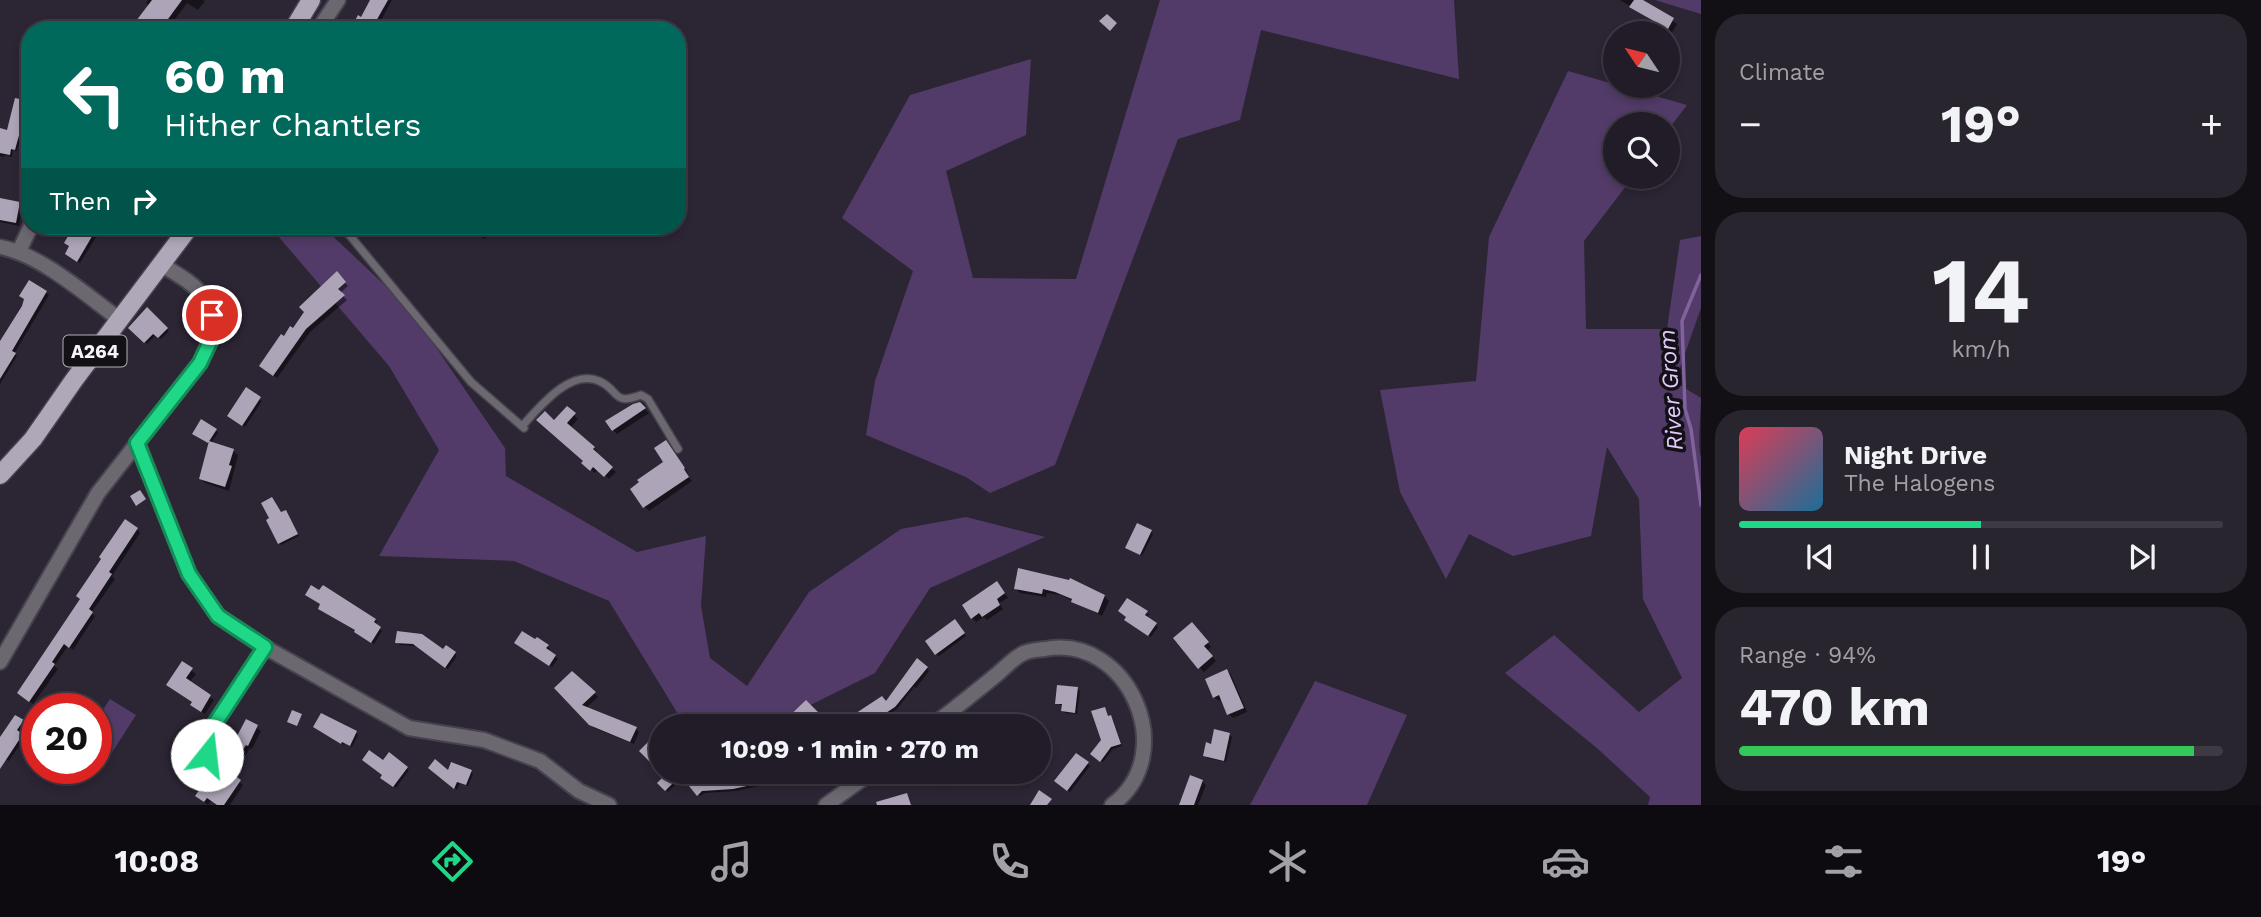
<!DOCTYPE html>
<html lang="en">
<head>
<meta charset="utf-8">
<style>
  :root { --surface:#211c27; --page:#29252f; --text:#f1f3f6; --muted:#a2a1a7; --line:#3e3a44; --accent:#1fd887 }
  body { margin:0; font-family:"Work Sans",sans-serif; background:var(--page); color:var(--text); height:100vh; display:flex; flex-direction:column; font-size:26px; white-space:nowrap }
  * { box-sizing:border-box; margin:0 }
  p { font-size:23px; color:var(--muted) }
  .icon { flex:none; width:38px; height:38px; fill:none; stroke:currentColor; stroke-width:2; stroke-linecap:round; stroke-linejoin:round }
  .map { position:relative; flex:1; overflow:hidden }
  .details { display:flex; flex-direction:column; gap:14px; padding:14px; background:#120f15; width:560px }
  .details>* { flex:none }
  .guide { position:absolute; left:21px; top:21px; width:665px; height:214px; border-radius:28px; box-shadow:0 4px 10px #0003,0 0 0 2px var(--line); background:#00695c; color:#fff; overflow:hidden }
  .needle { width:46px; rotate:305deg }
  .tools { position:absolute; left:1603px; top:21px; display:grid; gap:14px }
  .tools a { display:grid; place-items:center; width:77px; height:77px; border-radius:50%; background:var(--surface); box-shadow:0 4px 10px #0003,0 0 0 2px var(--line); font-size:35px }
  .speed { position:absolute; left:21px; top:693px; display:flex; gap:14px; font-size:35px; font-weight:700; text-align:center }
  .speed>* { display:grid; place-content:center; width:91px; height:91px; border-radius:50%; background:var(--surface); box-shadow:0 4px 10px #0003,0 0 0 2px var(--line); line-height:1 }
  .speed .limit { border:10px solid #d22; background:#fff; color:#111 }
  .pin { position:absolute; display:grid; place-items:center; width:60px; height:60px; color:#fff; margin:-30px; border:4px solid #fff; border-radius:50%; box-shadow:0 2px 7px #0007 }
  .me { position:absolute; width:77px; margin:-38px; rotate:16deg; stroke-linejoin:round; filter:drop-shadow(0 0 5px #0008) }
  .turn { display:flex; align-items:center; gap:24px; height:147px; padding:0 28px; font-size:32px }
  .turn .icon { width:91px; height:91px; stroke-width:2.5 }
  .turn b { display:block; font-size:49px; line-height:60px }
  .then { display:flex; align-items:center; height:66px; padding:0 28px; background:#0003; gap:14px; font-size:26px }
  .big { font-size:52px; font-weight:700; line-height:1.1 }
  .details .card { flex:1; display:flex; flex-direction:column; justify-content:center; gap:10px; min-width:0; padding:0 24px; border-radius:28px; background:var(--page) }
  .details .dial { align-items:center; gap:0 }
  .dial b { font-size:91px; line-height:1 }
  .song { display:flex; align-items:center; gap:21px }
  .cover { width:84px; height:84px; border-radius:10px; background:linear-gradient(135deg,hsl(350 70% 55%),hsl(200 70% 35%)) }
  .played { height:7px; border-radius:4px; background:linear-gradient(90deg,var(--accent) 50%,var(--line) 50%) }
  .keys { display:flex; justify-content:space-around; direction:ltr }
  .heat { display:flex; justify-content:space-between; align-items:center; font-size:38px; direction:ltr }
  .charge { height:10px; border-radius:5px; background:linear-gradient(90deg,#34c759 94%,var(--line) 0) }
  .trip { position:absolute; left:649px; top:714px; width:402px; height:70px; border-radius:35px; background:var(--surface); box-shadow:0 4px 10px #0003,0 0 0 2px var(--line); font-weight:700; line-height:70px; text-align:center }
  .menu { display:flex; height:112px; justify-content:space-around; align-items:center; background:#0d0b10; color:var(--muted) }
  .menu .icon { width:49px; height:49px }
  .menu .active { color:var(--accent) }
  .menu b { font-size:32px; color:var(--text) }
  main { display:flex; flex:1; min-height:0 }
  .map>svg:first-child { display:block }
</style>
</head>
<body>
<main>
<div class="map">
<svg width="1701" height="805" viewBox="0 0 1701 805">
  <rect width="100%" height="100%" fill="#2c2534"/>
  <path fill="#523b68" d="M 1160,0 L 1454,0 L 1459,79 L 1261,30 L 1240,120 L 1178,139 L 1055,465 L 990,493 L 966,477 L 866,435 L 875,381 L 913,271 L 842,218 L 910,95 L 1031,59 L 1026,135 L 946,171 L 973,278 L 1076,279 Z
    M 1655,0 L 1701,0 L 1701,14 Z
    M 1568,71 L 1687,105 L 1668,130 L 1668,124 L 1615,124 L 1615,177 L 1633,177 L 1584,241 L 1586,329 L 1667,329 L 1680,240 L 1701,236 L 1701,308 L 1675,382 L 1701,398 C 1701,411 1697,448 1701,457 L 1701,805 L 1648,805 L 1650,797 L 1598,749 L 1505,673 L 1554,635 L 1639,712 L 1682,678 L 1643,599 L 1639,499 L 1607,447 L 1591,536 L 1513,556 L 1469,534 L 1446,579 L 1400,492 L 1380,390 L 1476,381 L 1489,237 Z
    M 253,226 L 322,226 L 409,308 L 505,448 L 506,476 L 637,552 L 706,536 L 701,606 L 710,658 L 747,686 L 809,592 L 901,529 L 966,517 L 1045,537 L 930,588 L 875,673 L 768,726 L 727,726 L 681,719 L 609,601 L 514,561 L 379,556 L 439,450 L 389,366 L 278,236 Z
    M 1315,681 L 1407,715 L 1367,805 L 1250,805 Z
    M 110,699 L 136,715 L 104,765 L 96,760 L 96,720 Z"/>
  <path fill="#0007" d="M 148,0 L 203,0 L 205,1 L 198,10 L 187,3 L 167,30 L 140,30 L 149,6 L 146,3 Z
    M 372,0 L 392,0 L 376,30 L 352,30 L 361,19 Z
    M 1620,0 L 1639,0 L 1677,24 L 1672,32 Z
    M 26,45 L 30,45 L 30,60 L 28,58 Z
    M 30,103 L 27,130 L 23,129 L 17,151 L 13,150 L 12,157 L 5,155 L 4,157 L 0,156 L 0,130 L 8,132 Z
    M 0,200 L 19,204 L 23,207 L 19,226 L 0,222 Z
    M 77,226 L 103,226 L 80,263 L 70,256 L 71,247 L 66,242 Z
    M 457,226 L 491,226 L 485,239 Z
    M 337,274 L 348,286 L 340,293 L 347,300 L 310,332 L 277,378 L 265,369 L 284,338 L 294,330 Z
    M 30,282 L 49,295 L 14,354 L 17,356 L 0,384 L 0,346 L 23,306 Z
    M 147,310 L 169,331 L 161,339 L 156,335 L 147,344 L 130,327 Z
    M 259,399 L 262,401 L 245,427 L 231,418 Z
    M 640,404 L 649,413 L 617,434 L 613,430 Z
    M 567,408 L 578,419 L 570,428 L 594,448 L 597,452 L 596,454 L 616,472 L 609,479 L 598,469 L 595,473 L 584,463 L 585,461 L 554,423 Z
    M 216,430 L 218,433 L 211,443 L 233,451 L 238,455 L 229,491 L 205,483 L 201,479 L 210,444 L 196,436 Z
    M 670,447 L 688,473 L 686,474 L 692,481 L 649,511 L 645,507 L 642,483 L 665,462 Z
    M 286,512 L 299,536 L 281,545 L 279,543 L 281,514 Z
    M 137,529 L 140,533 L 112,576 L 115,579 L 91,613 L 95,616 L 73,650 L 68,646 L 54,666 L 58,669 L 33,704 L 23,697 Z
    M 1151,531 L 1153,534 L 1142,556 L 1130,550 Z
    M 1019,570 L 1104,596 L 1109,601 L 1102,616 L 1061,595 L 1047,593 L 1046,597 L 1020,593 L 1015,588 Z
    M 1001,588 L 1008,598 L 999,603 L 1003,609 L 987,620 L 984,617 L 976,622 L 972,618 Z
    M 322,605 L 375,620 L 377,622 L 375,625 L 382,631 L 374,644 Z
    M 1146,613 L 1149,615 L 1146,618 L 1158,627 L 1151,637 L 1128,622 L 1128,617 Z
    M 957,624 L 966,636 L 939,656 L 936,654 Z
    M 1196,629 L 1211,647 L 1207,651 L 1216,661 L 1204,672 L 1200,668 Z
    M 398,633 L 444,652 L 455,654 L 457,656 L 448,669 L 417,646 L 400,645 L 397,642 Z
    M 519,645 L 547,646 L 550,649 L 548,651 L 558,659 L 552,667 Z
    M 927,668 L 929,671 L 916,688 L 914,687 L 897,709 L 871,726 L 829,726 L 826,720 L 836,715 L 842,725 L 886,703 Z
    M 191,670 L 196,674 L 189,683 L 214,700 L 205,714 L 197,709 L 194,703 L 172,689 Z
    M 1227,671 L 1231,675 L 1247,712 L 1233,718 L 1229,714 L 1222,699 L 1219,701 L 1214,697 Z
    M 588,687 L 598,697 L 586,708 L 636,729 L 639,732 L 634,744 L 594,728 L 557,689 Z
    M 1077,689 L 1080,691 L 1077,714 L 1065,713 L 1063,711 L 1063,706 L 1056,703 Z
    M 806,702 L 825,720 L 819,726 L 789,726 L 785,723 Z
    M 1104,709 L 1109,718 L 1113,719 L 1122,746 L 1113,749 L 1103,762 L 1094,756 L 1102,740 Z
    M 1011,718 L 1018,726 L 1001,726 Z
    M 247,721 L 261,731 L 252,749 L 250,748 L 232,776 L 243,785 L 230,805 L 217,805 L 211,801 L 208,805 L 201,800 L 207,778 L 229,755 Z
    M 22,722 L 25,724 L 19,733 L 25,737 L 9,761 L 0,756 L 0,740 Z
    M 318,730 L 356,733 L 358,735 L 352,747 L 345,743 L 344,745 Z
    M 1229,734 L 1232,737 L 1226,762 L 1208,758 L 1205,756 Z
    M 389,754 L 409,770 L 396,788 L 382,777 L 383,763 Z
    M 1077,755 L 1090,766 L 1070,792 L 1057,781 Z
    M 430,768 L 449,773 L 471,772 L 473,774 L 468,786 L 460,783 L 457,790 Z
    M 662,772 L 666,772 L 677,783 L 668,792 L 660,783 L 667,776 Z
    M 748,772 L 774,772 L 776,782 L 736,791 L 705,793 L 700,796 L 691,786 L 749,774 Z
    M 935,772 L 964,772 L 944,787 L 932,774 Z
    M 1202,781 L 1206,785 L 1198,805 L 1181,805 Z"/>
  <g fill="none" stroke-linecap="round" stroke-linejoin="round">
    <path stroke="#80639c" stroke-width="3.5" d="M 1701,275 L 1682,321 L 1685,409 L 1691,429 L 1701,505"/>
  </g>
  <path fill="#ada4b7" d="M 152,0 L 182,0 L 160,30 L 139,30 L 133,25 Z
    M 370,0 L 388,0 L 371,30 L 350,30 L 358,15 L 361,17 Z
    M 1634,0 L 1643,0 L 1674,18 L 1668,29 L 1629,7 Z
    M 1107,14 L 1117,23 L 1110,31 L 1099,21 Z
    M 15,98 L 30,101 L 30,110 L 25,129 L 21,128 L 15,150 L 11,149 L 10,155 L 0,153 L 0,128 L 7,130 Z
    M 0,198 L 20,202 L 16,223 L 0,220 Z
    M 74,226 L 98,226 L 77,262 L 65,254 L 69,246 L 64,243 Z
    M 337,271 L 346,282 L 338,289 L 345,295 L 306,329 L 273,376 L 259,366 L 281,334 L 284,336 L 290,326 L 293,328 L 304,312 L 299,307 Z
    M 29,280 L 47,291 L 12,351 L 16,353 L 0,379 L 0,341 L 22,306 L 24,299 L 19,296 Z
    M 147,307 L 168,328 L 158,338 L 153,334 L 144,343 L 128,328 Z
    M 246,387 L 261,397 L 242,426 L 227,416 Z
    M 640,402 L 646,408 L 612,431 L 605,421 L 633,404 Z
    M 567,406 L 576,413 L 567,423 L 595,447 L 593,449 L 613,467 L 604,477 L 593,467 L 590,471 L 581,463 L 583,461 L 536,420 L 545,411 L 554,420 Z
    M 201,419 L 217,429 L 208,443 L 192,434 Z
    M 666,440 L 685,468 L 684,469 L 689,477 L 643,508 L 630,489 L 639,482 L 637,480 L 663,462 L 654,448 Z
    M 209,441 L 234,449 L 229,465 L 232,466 L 225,487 L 199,479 Z
    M 140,490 L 146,499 L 136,506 L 130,496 Z
    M 272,497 L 281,512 L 286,510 L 298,534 L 278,544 L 266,520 L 269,518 L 261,503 Z
    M 125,519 L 138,528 L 109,572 L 112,574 L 89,609 L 93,612 L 69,648 L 64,644 L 52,662 L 55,664 L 29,702 L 17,693 L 80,599 L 76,596 L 101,559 L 99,557 Z
    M 1137,523 L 1152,530 L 1140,555 L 1125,548 Z
    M 1018,568 L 1069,580 L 1070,578 L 1105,595 L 1098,613 L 1071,602 L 1072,599 L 1055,592 L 1043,589 L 1042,594 L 1014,589 Z
    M 997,581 L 1005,593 L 997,599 L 1000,605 L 982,617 L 979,613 L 971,619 L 962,605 Z
    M 311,585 L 319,590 L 323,585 L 376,619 L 374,622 L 381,627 L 371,643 L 354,632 L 355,630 L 318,609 L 320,604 L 305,595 Z
    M 1127,598 L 1148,611 L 1145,615 L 1157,623 L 1148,636 L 1124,620 L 1126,617 L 1118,611 Z
    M 955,619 L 965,633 L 935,655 L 925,641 Z
    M 1192,622 L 1209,642 L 1204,646 L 1213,656 L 1198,669 L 1173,638 Z
    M 397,631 L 422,634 L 443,649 L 446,645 L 456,652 L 445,668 L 413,644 L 395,643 Z
    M 522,631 L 535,639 L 537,637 L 549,645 L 546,648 L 556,655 L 549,666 L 514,643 Z
    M 917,658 L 928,667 L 895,707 L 866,726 L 827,726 L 824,719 L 836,713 L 841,723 L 882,696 L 886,701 Z
    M 182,661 L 193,668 L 186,678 L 211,695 L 201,712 L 190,705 L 192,702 L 166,685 Z
    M 1227,669 L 1244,708 L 1227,715 L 1219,695 L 1213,698 L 1205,679 Z
    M 572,671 L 596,692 L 582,705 L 637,727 L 630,742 L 589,725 L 554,688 Z
    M 1057,685 L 1078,687 L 1075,713 L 1061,711 L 1062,704 L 1055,704 Z
    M 806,700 L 818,712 L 804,726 L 779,726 Z
    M 1105,707 L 1108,716 L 1111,715 L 1121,744 L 1111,747 L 1100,762 L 1090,754 L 1101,740 L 1091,711 Z
    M 292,710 L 302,714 L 297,726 L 287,722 Z
    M 321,713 L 357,731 L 350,746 L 342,742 L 341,744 L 313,727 Z
    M 15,715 L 24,720 L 17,730 L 23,734 L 0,769 L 0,737 Z
    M 246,719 L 258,725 L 248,746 L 246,745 L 229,771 L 241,780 L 224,805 L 217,805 L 207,798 L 204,802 L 195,796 L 202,786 L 197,783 L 203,773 L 207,775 L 224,750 L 228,753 Z
    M 1214,729 L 1230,733 L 1224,761 L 1203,756 L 1206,742 L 1211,744 Z
    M 651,739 L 662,750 L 662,774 L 639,751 Z
    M 369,750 L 383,760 L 389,752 L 408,767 L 393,787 L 380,778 L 382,775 L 362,760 Z
    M 1076,753 L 1089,762 L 1067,791 L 1054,781 Z
    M 435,759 L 448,770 L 451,762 L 472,770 L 466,785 L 457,782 L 454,789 L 428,768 Z
    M 668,772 L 676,780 L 665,791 L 657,783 Z
    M 747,772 L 773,772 L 775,780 L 733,789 L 702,791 L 697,796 L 689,786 L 702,775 Z
    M 929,772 L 957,772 L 939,785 Z
    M 1190,775 L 1203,780 L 1194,805 L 1179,805 Z
    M 1039,790 L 1052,799 L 1047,805 L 1030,805 Z
    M 907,793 L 911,805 L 877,805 L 876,802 Z"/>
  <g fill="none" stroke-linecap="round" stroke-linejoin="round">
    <g stroke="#484250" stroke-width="10">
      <path id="service" d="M 342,226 L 471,382 L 524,428
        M 522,426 C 539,408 570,368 599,381 C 620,390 612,406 641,395 L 648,399 L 678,449
        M 207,755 L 212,728 L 265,647"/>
    </g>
    <g stroke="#484250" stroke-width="18">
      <path id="minor" d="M 318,30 L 338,0
        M 0,247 C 40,254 86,295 119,319
        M 19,251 L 31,226
        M 137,442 L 189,574 L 218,616 L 261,645 L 409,728 L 484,740 L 540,761 L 579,791 L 609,805
        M 0,662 L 98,493 L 200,363 L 216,329 C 203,287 197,287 161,264
        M 932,726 C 953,710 974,693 995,676 C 1004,669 1014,657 1024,653 C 1030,650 1038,650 1045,649 C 1127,633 1182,753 1112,805
        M 826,805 L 872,772"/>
    </g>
    <g stroke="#484250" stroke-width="21">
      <path id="primary" d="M 293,30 L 311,0
        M 0,475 L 33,439 L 74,380 L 190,226"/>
    </g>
    <use href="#service" stroke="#6c6870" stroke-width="7"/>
    <use href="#minor" stroke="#6c6870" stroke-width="14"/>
    <use href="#primary" stroke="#afa8b8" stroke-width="18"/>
  </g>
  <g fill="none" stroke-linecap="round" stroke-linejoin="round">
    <g stroke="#148c58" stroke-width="18">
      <path id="route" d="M 207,755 L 212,728 L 265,647 L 218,616 L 189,574 L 137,443 L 200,363 L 216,329 L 212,315"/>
    </g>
    <use href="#route" stroke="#1fd887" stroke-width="12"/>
  </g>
  <g text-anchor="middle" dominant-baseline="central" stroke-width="7" stroke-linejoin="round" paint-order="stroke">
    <rect fill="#131016" stroke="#b3afb8" stroke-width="2" x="63.5" y="335.5" width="63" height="31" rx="5"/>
    <g font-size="19" font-weight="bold" fill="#f7f3fd">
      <text x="95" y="351">A264</text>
    </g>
    <g font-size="23" font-style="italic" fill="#e2c9fc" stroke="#131016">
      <text transform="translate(1671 390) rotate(-94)">River Grom</text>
    </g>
  </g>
</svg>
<div class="tools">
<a><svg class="needle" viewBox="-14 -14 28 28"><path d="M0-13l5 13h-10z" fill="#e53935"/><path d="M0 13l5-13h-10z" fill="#a2a1a7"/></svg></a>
<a><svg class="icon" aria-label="search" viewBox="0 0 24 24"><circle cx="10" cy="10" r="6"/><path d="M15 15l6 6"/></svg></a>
</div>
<div class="speed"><div class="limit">20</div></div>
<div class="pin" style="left:212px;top:315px;background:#d93025"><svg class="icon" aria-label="arrive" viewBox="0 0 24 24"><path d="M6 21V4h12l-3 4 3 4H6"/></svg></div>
<svg class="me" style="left:207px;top:755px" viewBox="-20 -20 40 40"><circle r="19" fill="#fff"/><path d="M0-13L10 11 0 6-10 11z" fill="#1fd887"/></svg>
<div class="trip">10:09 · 1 min · 270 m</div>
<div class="guide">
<div class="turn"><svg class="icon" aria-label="left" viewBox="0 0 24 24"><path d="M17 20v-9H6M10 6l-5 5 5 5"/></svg><div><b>60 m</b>Hither Chantlers</div></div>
<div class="then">Then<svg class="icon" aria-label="right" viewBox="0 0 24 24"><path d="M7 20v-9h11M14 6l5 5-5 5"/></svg></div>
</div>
</div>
<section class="details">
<div class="card"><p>Climate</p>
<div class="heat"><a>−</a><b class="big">19°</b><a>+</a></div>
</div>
<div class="card dial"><b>14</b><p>km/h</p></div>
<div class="card">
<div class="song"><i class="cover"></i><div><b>Night Drive</b><p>The Halogens</p></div></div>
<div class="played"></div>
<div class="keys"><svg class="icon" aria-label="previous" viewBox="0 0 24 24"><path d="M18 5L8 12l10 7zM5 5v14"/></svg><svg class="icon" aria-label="pause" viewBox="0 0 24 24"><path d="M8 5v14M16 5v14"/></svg><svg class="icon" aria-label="next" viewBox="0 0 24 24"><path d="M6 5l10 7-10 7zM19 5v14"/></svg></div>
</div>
<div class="card"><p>Range · 94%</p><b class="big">470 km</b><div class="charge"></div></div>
</section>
</main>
<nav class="menu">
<b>10:08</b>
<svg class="icon active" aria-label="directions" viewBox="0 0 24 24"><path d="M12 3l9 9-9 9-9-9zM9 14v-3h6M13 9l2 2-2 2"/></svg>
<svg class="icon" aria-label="music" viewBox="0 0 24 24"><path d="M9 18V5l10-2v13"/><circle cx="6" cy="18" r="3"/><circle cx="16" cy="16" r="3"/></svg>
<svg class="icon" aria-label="phone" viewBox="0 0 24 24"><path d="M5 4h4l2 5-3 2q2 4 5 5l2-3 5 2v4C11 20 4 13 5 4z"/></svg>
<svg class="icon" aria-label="climate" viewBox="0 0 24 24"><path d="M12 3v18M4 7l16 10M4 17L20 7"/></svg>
<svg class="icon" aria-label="car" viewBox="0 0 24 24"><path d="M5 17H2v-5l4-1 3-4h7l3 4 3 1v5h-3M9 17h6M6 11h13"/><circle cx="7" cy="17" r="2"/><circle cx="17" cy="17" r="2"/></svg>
<svg class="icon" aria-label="filters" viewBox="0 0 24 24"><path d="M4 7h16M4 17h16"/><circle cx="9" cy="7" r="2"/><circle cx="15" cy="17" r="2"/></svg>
<b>19°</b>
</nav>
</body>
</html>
